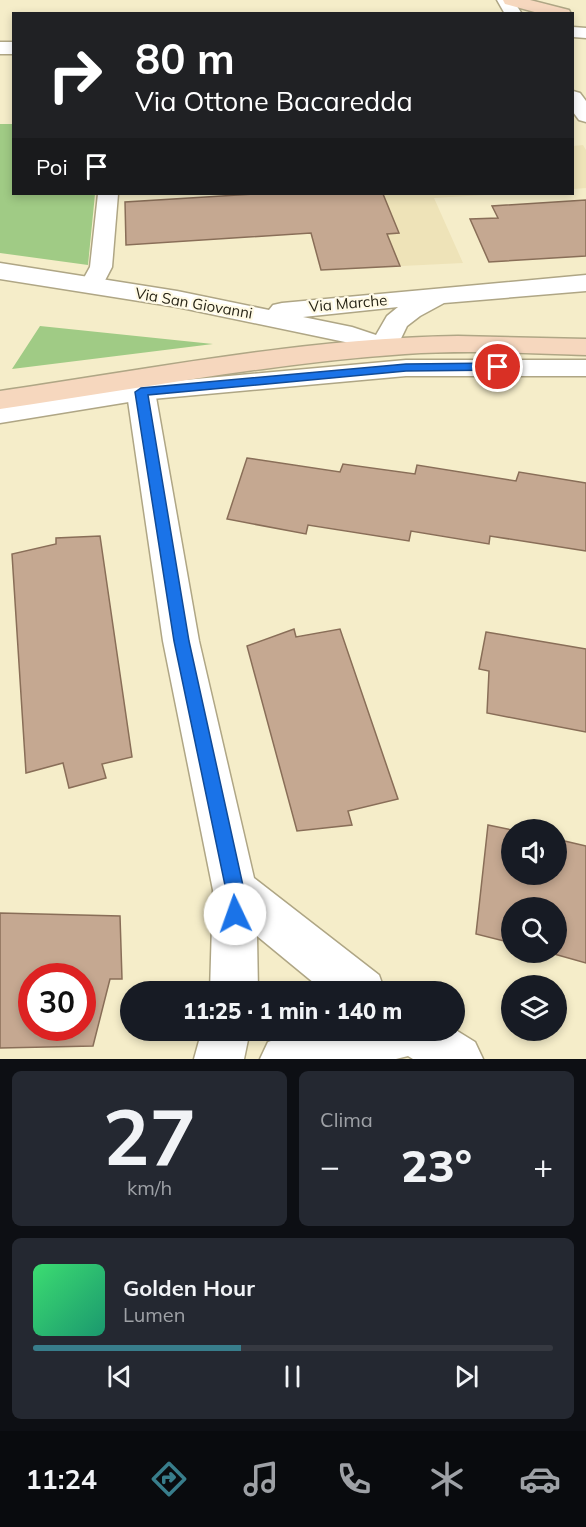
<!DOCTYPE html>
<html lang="it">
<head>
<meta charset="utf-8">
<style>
  :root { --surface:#171b24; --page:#242831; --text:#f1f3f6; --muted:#9ea1a6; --line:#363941; --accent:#387d8b }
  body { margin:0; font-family:Mulish,sans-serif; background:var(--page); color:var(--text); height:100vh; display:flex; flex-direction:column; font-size:22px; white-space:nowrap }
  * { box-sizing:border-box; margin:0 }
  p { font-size:20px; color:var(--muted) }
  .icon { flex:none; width:33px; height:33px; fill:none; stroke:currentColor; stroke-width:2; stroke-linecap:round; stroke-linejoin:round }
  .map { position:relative; height:1059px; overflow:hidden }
  .panel { display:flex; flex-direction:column; gap:12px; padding:12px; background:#0d0f14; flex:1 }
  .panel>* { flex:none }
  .top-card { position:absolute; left:12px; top:12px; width:562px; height:183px; border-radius:0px; box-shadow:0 3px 9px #0003; background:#202124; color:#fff; overflow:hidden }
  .tools { position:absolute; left:501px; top:819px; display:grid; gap:12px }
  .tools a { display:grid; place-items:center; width:66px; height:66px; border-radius:50%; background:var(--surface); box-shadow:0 3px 9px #0003; font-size:30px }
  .speed { position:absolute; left:18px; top:963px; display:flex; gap:12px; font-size:30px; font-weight:700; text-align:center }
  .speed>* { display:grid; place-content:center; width:78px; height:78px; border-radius:50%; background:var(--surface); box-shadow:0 3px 9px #0003; line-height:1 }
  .speed .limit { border:9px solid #d22; background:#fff; color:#111 }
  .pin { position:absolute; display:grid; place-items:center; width:51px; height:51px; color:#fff; margin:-26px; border:3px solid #fff; border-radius:50%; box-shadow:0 2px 6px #0007 }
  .me { position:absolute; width:66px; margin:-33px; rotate:357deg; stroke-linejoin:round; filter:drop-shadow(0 0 4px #0008) }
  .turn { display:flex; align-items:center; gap:21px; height:126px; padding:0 24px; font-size:27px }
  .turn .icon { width:78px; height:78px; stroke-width:2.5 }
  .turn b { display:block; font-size:42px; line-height:51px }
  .then { display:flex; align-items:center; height:57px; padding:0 24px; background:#0003; gap:12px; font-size:22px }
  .big { font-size:45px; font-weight:800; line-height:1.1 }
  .panel .widget { flex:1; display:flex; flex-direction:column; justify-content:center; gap:9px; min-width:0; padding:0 21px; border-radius:9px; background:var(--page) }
  .panel .dial { align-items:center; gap:0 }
  .dial b { font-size:78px; line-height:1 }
  .song { display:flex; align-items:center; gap:18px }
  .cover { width:72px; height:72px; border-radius:9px; background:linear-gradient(135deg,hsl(140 70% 55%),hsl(160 70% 35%)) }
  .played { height:6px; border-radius:3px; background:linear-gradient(90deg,var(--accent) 40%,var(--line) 40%) }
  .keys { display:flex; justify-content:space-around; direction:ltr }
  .heat { display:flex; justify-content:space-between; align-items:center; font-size:33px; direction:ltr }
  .panel .tiles { flex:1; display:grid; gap:12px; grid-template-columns:1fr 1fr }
  .widget:last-child { grid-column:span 2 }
  .trip { position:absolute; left:120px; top:981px; width:345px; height:60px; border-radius:30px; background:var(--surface); box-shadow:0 3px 9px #0003; font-weight:800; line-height:60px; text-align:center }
  .tab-bar { display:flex; height:96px; justify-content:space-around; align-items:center; background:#090b0e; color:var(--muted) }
  .tab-bar .icon { width:42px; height:42px }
  .tab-bar .current { color:var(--accent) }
  .tab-bar b { font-size:27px; color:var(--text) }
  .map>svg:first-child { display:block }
</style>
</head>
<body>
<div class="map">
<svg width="586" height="1059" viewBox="0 0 586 1059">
  <rect width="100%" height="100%" fill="#f5edc9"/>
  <path fill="#eee3b8" d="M 583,145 L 586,150 L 586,188 L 573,189 L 573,146 Z
    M 300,194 L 501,194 L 434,198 L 463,263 L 321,270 Z"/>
  <path fill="#a0cb85" d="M 0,124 L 13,124 L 14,194 L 95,194 L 88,265 L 0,253 Z
    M 40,326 L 213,344 L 12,369 Z"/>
  <path fill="#c5a891" stroke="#896e58" stroke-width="1.5" fill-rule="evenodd" d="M 254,194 L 383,194 L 399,233 L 387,234 L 400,266 L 321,270 L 311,233 L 126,245 L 125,202 Z
    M 586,200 L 586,256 L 489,262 L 470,219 L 498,218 L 492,206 Z
    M 247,458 L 340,472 L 343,464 L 415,474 L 417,465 L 516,481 L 519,472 L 586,483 L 586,551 L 490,536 L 489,544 L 411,531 L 409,541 L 308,525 L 306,534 L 227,519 Z
    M 100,536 L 132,757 L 102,764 L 106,778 L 69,788 L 63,763 L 26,773 L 12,554 L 56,544 L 56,538 Z
    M 294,629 L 296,637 L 340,629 L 398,799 L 348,811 L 352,825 L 297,831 L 247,646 Z
    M 486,632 L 586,649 L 586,732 L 487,713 L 489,671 L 479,669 Z
    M 488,825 L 512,830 L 512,874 L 556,874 L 556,839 L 586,846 L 586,963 L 547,952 L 556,952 L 556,908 L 512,908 L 512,943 L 476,934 Z
    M 0,913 L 120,916 L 122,979 L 110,979 L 93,1046 L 0,1048 ZM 32,976 L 82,976 L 82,1028 L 32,1028 Z"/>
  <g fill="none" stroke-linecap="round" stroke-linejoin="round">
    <g stroke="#afa685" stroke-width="3">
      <path id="lane" d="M 98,194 L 118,194 L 112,267 L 100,290 L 92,292 L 84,290 L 80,285 L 90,267 Z
        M 406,360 L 586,360 L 586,376 L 406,376 L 141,400 L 0,423 L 0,405 L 141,384 Z"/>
    </g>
    <g stroke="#afa685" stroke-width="3">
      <path id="street" d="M 497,0 L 513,0 L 522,14 L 505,14 Z
        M 573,27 L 586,28 L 586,38 L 573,37 Z
        M 0,42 L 14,42 L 14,54 L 0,54 Z
        M 573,91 L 580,93 L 586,101 L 586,122 L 579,120 L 573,112 Z
        M 0,263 L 177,291 L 269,310 L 273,305 L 282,303 L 586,275 L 586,291 L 444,303 L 420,316 L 407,326 L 394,353 L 384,355 L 345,342 L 177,307 L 0,279 ZM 398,307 L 387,316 L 376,335 L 352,327 L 303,317 Z
        M 139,371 L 149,374 L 153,380 L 199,641 L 254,878 L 379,975 L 385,992 L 325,992 L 257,936 L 258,992 L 210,992 L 213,890 L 163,641 L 125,380 L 129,374 Z
        M 454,1029 L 475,1042 L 483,1059 L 413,1059 L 408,1056 L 396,1059 L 260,1059 L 268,1042 L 303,1030 Z
        M 202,1030 L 250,1030 L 244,1059 L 194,1059 Z"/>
    </g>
    <g stroke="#afa685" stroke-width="3">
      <path id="secondary" d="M 503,0 L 530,0 L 569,10 L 571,14 L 542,14 L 505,4 Z
        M 458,336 L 586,339 L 586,355 C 526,353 465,350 405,354 C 269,363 134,390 0,409 L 0,391 C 152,369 305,338 458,336 Z"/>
    </g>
    <use href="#lane" fill="#fff" fill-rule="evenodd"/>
    <use href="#street" fill="#fff" fill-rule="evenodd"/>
    <use href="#secondary" fill="#f6d7be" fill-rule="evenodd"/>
  </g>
  <path fill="#1a73e8" stroke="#114b97" stroke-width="1.5" d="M 498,363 L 504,367 L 503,370 L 406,371 L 148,395 L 189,641 L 244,890 L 244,914 L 242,920 L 235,923 L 229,920 L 226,914 L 226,890 L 174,641 L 135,392 L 141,388 L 406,364 Z"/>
  <g text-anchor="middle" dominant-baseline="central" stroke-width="4.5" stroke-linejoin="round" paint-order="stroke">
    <g font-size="15" fill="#292618" stroke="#fffae5">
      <text transform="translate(194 303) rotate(10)">Via San Giovanni</text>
      <text transform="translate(348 303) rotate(-5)">Via Marche</text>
    </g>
  </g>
</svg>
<div class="tools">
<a><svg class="icon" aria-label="sound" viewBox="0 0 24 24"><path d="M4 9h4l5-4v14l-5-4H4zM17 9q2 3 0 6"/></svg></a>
<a><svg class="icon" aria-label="search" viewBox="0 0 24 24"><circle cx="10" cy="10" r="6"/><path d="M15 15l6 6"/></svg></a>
<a><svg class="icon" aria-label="layers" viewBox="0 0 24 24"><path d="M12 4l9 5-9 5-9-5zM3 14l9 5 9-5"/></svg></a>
</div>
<div class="speed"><div class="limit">30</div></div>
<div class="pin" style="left:498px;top:367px;background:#d93025"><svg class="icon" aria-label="arrive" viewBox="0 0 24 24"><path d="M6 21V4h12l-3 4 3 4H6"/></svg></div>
<svg class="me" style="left:235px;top:914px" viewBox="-20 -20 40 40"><circle r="19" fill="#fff"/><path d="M0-13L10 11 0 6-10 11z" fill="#1a73e8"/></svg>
<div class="trip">11:25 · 1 min · 140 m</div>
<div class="top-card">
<div class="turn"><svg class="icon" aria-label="right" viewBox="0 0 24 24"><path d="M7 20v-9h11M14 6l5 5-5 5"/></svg><div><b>80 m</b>Via Ottone Bacaredda</div></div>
<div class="then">Poi<svg class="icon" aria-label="arrive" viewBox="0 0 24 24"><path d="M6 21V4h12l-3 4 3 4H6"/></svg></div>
</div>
</div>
<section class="panel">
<div class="tiles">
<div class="widget dial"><b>27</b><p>km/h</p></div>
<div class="widget"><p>Clima</p>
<div class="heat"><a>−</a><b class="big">23°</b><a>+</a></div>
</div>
<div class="widget">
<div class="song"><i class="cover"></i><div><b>Golden Hour</b><p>Lumen</p></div></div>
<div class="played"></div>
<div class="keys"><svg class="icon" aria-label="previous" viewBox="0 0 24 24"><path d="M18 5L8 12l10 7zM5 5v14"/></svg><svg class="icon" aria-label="pause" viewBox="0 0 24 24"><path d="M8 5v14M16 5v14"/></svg><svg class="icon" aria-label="next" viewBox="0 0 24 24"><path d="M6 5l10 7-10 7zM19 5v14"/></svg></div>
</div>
</div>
</section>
<nav class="tab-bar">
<b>11:24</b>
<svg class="icon current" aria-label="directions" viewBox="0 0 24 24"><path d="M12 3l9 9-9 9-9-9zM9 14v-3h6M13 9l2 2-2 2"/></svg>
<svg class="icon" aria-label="music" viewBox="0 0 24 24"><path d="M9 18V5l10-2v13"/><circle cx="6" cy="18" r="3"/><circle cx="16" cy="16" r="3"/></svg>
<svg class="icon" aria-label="phone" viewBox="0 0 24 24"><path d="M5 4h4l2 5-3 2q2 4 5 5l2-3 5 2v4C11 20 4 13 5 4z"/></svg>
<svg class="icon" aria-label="climate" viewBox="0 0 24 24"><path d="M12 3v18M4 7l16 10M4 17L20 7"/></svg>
<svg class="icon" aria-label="car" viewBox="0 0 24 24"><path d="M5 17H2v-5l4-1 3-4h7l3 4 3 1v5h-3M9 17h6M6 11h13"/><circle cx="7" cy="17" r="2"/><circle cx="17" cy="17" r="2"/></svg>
</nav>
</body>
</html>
